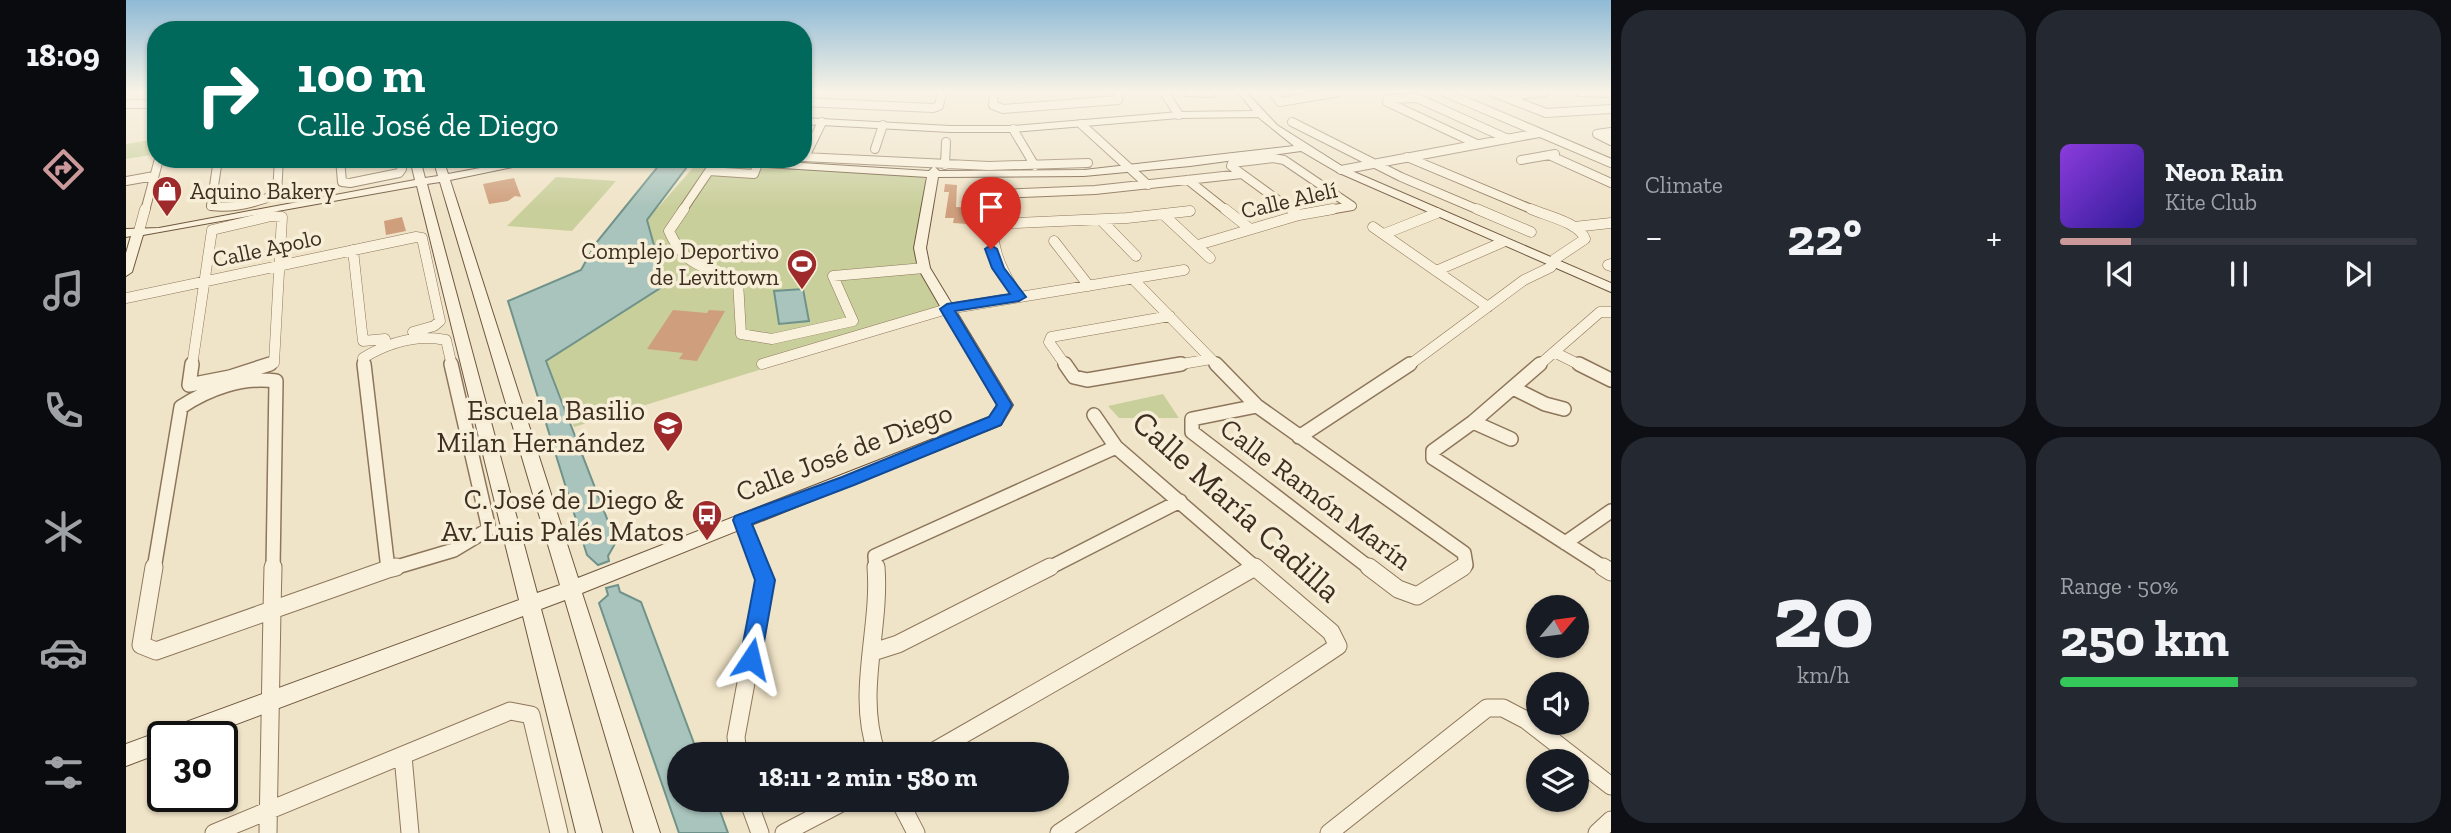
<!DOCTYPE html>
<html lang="en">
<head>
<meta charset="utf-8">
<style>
  :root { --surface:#171b24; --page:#242831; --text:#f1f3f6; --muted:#9ea1a6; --line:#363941; --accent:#cc999b }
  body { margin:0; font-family:"Zilla Slab",serif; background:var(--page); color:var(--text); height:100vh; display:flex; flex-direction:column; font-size:26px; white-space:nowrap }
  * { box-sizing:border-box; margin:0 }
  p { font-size:23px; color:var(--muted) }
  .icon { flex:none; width:38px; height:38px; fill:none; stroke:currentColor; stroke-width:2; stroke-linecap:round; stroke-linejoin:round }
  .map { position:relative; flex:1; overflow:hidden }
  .details { display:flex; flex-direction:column; gap:10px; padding:10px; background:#0d0f14; width:840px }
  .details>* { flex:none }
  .banner { position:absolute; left:21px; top:21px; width:665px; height:147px; border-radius:28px; box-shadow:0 2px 5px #0004; background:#00695c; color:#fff; overflow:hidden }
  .needle { width:46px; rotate:61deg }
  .controls { position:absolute; left:1400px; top:595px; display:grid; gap:14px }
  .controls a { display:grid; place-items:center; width:63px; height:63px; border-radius:50%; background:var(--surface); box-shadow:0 2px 5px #0004; font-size:35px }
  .speed { position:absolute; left:21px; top:721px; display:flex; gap:14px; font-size:35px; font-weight:700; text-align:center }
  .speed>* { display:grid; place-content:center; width:91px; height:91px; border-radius:50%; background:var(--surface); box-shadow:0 2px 5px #0004; line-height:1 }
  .speed .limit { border:4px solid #111; border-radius:10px; background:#fff; color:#111 }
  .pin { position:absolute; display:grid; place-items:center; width:60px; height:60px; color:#fff; margin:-72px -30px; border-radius:50% 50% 50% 0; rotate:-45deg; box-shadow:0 0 7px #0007 }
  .pin .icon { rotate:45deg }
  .me { position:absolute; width:77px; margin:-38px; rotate:10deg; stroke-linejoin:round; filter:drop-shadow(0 0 5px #0008) }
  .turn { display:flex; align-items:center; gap:24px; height:147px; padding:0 35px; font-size:32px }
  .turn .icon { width:91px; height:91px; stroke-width:2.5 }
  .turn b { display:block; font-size:49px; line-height:60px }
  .big { font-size:52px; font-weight:700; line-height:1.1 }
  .details .widget { flex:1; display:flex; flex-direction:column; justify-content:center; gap:10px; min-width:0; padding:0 24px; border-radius:28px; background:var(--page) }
  .details .dial { align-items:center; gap:0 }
  .dial b { font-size:91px; line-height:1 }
  .song { display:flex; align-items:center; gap:21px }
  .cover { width:84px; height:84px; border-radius:10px; background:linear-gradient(135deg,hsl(270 70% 55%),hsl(250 70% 35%)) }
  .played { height:7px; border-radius:4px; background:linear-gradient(90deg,var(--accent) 20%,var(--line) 20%) }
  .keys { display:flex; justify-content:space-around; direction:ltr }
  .heat { display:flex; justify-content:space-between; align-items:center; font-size:38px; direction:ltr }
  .charge { height:10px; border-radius:5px; background:linear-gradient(90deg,#34c759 50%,var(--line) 0) }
  .details .tiles { flex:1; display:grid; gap:10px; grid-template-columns:repeat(2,1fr) }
  .trip { position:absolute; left:541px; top:742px; width:402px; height:70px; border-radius:35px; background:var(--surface); box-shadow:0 2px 5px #0004; font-weight:700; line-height:70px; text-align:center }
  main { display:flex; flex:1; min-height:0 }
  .menu { display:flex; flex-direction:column; width:126px; justify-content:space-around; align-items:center; background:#090b0e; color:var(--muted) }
  .menu .icon { width:49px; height:49px }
  .menu .selected { color:var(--accent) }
  .menu b { font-size:32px; color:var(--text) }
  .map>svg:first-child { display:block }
</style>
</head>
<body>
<main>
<nav class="menu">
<b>18:09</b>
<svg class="icon selected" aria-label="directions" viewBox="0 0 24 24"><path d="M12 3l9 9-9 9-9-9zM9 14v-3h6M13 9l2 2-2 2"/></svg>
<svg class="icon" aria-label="music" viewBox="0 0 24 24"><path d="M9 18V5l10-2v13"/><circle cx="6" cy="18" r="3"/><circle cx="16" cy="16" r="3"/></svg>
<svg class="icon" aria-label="phone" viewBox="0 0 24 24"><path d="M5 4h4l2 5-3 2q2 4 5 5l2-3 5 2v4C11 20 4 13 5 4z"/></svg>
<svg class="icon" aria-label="climate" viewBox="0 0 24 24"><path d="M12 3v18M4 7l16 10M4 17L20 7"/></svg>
<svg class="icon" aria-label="car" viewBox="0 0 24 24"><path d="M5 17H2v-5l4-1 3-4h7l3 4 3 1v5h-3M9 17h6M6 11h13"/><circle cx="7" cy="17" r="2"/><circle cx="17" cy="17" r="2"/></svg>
<svg class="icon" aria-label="filters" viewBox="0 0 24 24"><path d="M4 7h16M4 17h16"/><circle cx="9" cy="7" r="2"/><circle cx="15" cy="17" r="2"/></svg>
</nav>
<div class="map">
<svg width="1485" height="833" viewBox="0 0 1485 833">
  <rect width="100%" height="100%" fill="#f0e4c8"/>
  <path fill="#c9cf9b" d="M 30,139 L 30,154 L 0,159 L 0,144 Z
    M 573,161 L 797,175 L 801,182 L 792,248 L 816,305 L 811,315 L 448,427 L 420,361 L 539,285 L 521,220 Z
    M 430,177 L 490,181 L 446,231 L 381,226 Z
    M 1037,394 L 1053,418 L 993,418 L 982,406 Z"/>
  <path fill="#a9c4bc" stroke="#6f938a" stroke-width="2" d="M 538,159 L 567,159 L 521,220 L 539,285 L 420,361 L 490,542 L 482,556 L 483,561 L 472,565 L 461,555 L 382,301 L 455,270 L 470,243 Z
    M 677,289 L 683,321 L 653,324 L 648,291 Z
    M 492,585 L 494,592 L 515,602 L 572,754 L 553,754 L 553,800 L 590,800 L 602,833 L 553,833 L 473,603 L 482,595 L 480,588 Z"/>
  <path fill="#cf9f7d" d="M 388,178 L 395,197 L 389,196 L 382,201 L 363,204 L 357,184 Z
    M 819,184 L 831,185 L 830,207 L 857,208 L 856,225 L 827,223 L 828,218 L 819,218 L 823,192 L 818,192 Z
    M 276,217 L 280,231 L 260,235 L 258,221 Z
    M 547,310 L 581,313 L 583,310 L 599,311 L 571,361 L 553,359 L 557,353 L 521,349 Z"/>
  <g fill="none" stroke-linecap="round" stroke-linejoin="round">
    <g stroke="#8d765c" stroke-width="10">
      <path id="street-far3" d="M 868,92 L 867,105 L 877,109 L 992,100 L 992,92
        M 1038,92 L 1053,115
        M 1062,92 L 1085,93
        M 1147,92 L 1154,102 L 1213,92
        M 1318,92 L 1485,163
        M 1366,92 L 1420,113 L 1485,109
        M 1454,92 L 1485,93
        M 1380,96 L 1419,92
        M 677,102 L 807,108 L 813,106 L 816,92
        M 1261,102 L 1262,99 L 1291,98 L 1382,139
        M 1261,102 L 1351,144
        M 0,104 L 30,104
        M 1166,122 L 1275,177 L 1355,211
        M 955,124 L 1022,185
        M 887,129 L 909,166
        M 1485,132 L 1471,134 L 1485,141
        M 749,149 L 757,125
        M 1423,155 L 1485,183
        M 677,157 L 863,166 L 962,163
        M 679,157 L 696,122
        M 1281,157 L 1410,211
        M 92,159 L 85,206 C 108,209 130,203 151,194 L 153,159
        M 214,159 L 216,182 L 224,183 L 273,173 L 276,169 L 275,159
        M 1395,160 L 1429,154
        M 819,165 L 820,142
        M 1215,170 L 1413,133
        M 1062,180 L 1101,211
        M 0,181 L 28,176
        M 19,211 L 33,159
        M 556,211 L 583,171 L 628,174 L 634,159
        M 867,211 L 868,197 L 873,194 L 969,190 L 1116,174
        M 1167,211 L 1105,166 L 1106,163 L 1147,158 L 1158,160 L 1226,206 L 1197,211"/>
    </g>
    <g stroke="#8d765c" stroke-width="11">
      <path id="street-far2" d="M 558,209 L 543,231 C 559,267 579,267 612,281 L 615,334 L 646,339 L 727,321 L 707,276 L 798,268
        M 867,209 C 864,245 873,268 893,297
        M 1099,209 L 1123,228
        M 1165,209 L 1173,215
        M 1351,209 L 1405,232
        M 1038,215 L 1084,258
        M 1173,215 L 1207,209
        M 975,220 L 1010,256
        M 866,224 L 1001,218 L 1064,211
        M 1247,227 L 1362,307
        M 1448,227 L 1485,223
        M 13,231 L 19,209
        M 1258,234 L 1311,213
        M 928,241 L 963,286
        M 1072,245 L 1173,215
        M 227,250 L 237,341 L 259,339
        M 1485,264 L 1482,265 L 1485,266
        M 1310,271 L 1377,242
        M 1008,280 L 1092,366
        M 0,298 L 290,237 L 296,238 L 314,321 L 308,326 L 287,332
        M 1428,352 L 1456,366
        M 636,364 L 821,309 L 1058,270
        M 66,366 L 86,230 L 145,216 L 156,217 L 148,363 L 139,366
        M 238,366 L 237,358 C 262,343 291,334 320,340 L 326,366
        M 940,366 L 923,342 L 925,337 L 1044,316
        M 1044,366 L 1085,359
        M 1282,366 L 1398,280 L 1425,267 L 1429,259 L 1459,239 C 1454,223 1421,216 1405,209
        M 1412,366 L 1474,312 L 1485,312"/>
    </g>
    <g stroke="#8d765c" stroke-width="16">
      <path id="street-far1" d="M 66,364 L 63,385 L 104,377 L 144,364
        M 238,364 L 262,569
        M 939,364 L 948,377 L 961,380 L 1055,364
        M 1090,364 L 1131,406
        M 1414,364 L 1347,422 L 1307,451 L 1307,458 L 1480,569
        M 1453,364 L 1485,380
        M 1387,388 L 1419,404 L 1438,409
        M 1131,406 L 1338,553 L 1340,565 L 1334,569
        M 1131,406 L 1066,419 L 1066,432 L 1245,569
        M 968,415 L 990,447 L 1131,569
        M 1347,422 L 1385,439
        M 1173,437 L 1284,364
        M 616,521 L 635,569
        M 1439,543 L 1485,511
        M 28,569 L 55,407 C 82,389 117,376 150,381 L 147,569
        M 264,569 L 328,550 L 363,529 L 325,364
        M 750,569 L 749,556 L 990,447
        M 921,569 L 1054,501
        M 1126,569 L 1129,567"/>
    </g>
    <g stroke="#8d765c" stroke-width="19">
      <path id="street" d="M 28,567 L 15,645 L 30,651 L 146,610
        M 750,567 C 755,630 729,693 751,754
        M 1243,567 L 1272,589 L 1291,596 L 1337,567
        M 1477,567 L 1485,572
        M 262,569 L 270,567
        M 146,610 L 147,567
        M 146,610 L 262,569
        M 747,652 L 772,644 L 924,567
        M 612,754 L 610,737 L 639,580 L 634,567
        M 803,754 L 1129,567
        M 277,756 L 284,833
        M 622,800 L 634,833
        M 773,800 L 790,833
        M 88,833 L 384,711 L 405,715 L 433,833
        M 142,833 L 146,610
        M 658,833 L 721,800
        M 933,833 L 1212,646 L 1205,632 L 1129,567
        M 1203,833 L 1361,708 L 1377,708 L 1400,720 L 1485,786
        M 1471,833 L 1485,820"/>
    </g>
    <g stroke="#6f573f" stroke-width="2">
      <path id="secondary" d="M 1112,92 L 1120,92 L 1151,125 L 1219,168 L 1485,283 L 1485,292 L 1211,172 L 1175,151 L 1064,166 L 958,176 L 812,177 L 800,248 L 804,268 L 887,405 L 875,425 L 456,593 L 534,833 L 508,833 L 439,600 L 415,609 L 476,833 L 450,833 L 397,616 L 76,737 L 37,737 L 37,752 L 0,766 L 0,744 L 393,600 L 291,186 L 17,235 L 6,272 L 0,276 L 0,253 L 5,236 L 0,237 L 0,229 L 33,228 L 289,180 L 284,159 L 294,159 L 299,178 L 312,176 L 307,159 L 317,159 L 322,174 L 402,159 L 425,159 L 324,180 L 452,578 L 863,417 L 871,405 L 792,268 L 788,248 L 801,177 L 558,162 L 553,159 L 612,159 L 803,171 L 808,166 L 813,171 L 958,170 L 1168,146 L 1132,117 L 1053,118 L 887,132 L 824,132 L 677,124 L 677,118 L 824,126 L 887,126 L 1053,112 L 1127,111 ZM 314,182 L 434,585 L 411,593 L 301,184 Z"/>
    </g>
    <use href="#street-far3" stroke="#faf1dc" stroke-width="8"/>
    <use href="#street-far2" stroke="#faf1dc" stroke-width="10"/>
    <use href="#street-far1" stroke="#faf1dc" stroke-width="13"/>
    <use href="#street" stroke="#faf1dc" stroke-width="17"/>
    <use href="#secondary" fill="#faf1dc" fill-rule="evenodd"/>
  </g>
  <linearGradient id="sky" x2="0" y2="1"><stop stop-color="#8fbad6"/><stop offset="0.44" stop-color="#f8f3e6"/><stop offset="1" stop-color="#f8f3e6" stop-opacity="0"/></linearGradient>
  <rect width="1485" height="208" fill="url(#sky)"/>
  <path fill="#1a73e8" stroke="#114b97" stroke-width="2" d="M 865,245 L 871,249 L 878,268 L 900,297 L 893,301 L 829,311 L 886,405 L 875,425 L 728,485 L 626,524 L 649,580 L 635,659 L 632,665 L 625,668 L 617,665 L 614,659 L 629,580 L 607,520 L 609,516 L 716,477 L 863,417 L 871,405 L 814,309 L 821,304 L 884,294 L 866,268 L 859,249 Z"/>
  <defs>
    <g id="shop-pin" transform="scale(1.575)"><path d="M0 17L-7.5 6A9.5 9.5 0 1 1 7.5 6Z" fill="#9e2a2b" stroke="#f7eed8"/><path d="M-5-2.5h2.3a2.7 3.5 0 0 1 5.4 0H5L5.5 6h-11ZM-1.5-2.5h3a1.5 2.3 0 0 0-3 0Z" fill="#fff"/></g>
    <g id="stadium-pin" transform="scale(1.575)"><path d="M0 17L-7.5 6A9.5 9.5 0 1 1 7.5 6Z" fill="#9e2a2b" stroke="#f7eed8"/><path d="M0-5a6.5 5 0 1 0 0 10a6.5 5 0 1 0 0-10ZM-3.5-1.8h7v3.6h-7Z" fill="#fff"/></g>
    <g id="school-pin" transform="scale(1.575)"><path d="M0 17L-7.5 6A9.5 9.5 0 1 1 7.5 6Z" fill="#9e2a2b" stroke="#f7eed8"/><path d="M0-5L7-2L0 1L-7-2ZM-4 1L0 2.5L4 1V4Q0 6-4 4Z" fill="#fff"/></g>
    <g id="bus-pin" transform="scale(1.575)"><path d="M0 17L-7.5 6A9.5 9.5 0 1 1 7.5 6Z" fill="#9e2a2b" stroke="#f7eed8"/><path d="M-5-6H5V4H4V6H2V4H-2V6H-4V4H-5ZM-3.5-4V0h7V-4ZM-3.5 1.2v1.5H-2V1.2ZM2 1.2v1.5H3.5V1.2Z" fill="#fff"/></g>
  </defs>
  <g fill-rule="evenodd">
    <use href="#shop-pin" x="41" y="191"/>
    <use href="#stadium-pin" x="676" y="264"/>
    <use href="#school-pin" x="542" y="426"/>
    <use href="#bus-pin" x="581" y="515"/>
  </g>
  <g text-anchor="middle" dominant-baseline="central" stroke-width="7" stroke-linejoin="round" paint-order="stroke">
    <g font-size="23" fill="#3d2e20" stroke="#f7eed8" text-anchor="start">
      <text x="64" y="191">Aquino Bakery</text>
      <text x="653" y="251" text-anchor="end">Complejo Deportivo<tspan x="653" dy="26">de Levittown</tspan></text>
    </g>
    <g font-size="23" fill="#3d2e20" stroke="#f7eed8">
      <text transform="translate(1163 200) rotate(-13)">Calle Alelí</text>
      <text transform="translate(141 248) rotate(-12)">Calle Apolo</text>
    </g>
    <g font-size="28" fill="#3d2e20" stroke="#f7eed8" text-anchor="end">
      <text x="519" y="410">Escuela Basilio<tspan x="519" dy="32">Milan Hernández</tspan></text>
      <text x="558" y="499">C. José de Diego &amp;<tspan x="558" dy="32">Av. Luis Palés Matos</tspan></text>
    </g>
    <g font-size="28" fill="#3d2e20" stroke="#f7eed8">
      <text transform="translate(718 452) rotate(-21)">Calle José de Diego</text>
      <text transform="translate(1190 494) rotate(37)">Calle Ramón Marín</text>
    </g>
    <g font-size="33" fill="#3d2e20" stroke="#f7eed8">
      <text transform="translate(1111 506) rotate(42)">Calle María Cadilla</text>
    </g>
  </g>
</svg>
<div class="controls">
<a><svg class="needle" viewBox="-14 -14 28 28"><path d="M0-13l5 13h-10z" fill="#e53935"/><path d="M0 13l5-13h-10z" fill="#9ea1a6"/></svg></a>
<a><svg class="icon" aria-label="sound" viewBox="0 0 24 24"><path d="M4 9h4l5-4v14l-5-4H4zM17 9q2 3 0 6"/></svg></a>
<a><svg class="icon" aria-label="layers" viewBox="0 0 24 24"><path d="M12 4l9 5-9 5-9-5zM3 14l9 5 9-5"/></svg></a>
</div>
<div class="speed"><div class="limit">30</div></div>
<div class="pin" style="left:865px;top:249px;background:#d93025"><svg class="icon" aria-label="arrive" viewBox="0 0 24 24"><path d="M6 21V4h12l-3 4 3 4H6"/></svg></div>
<svg class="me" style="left:625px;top:659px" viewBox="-20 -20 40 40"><path d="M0-17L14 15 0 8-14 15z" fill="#1a73e8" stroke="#fff" stroke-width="4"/></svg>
<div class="trip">18:11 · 2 min · 580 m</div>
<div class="banner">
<div class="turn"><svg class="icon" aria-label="right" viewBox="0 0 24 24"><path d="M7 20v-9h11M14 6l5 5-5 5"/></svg><div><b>100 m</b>Calle José de Diego</div></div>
</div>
</div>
<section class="details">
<div class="tiles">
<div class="widget"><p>Climate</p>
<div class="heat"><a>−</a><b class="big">22°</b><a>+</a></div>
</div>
<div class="widget">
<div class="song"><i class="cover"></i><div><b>Neon Rain</b><p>Kite Club</p></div></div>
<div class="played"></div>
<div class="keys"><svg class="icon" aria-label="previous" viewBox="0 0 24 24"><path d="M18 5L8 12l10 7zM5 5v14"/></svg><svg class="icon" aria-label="pause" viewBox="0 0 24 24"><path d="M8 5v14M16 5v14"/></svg><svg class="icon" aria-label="next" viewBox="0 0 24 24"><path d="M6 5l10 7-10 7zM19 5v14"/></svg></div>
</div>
<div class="widget dial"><b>20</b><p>km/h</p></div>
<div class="widget"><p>Range · 50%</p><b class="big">250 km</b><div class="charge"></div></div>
</div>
</section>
</main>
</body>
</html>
